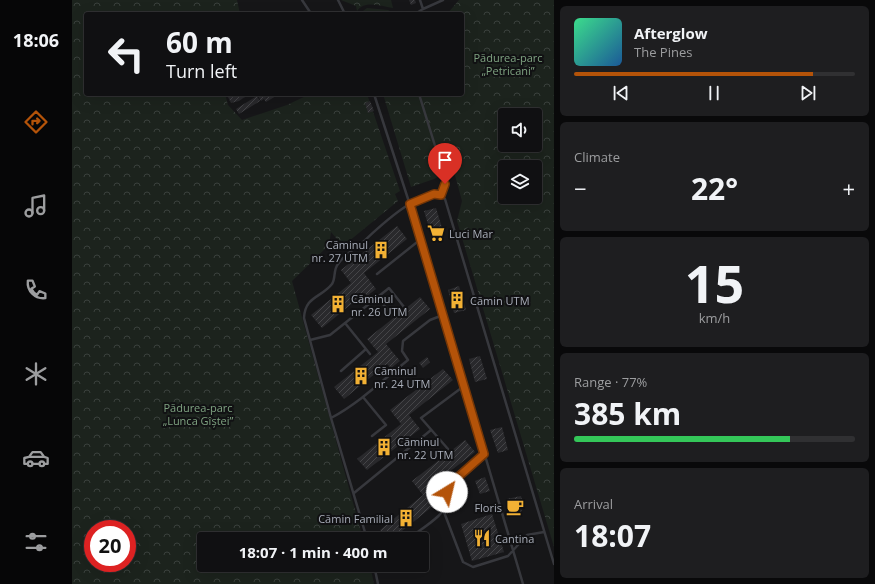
<!DOCTYPE html>
<html lang="en">
<head>
<meta charset="utf-8">
<style>
  :root { --surface:#101012; --page:#1e1e20; --text:#f1f3f6; --muted:#9c9d9f; --line:#303032; --accent:#b45309 }
  body { margin:0; font-family:"Open Sans",sans-serif; background:var(--page); color:var(--text); height:100vh; display:flex; flex-direction:column; font-size:15px; white-space:nowrap }
  * { box-sizing:border-box; margin:0 }
  p { font-size:13px; color:var(--muted) }
  .icon { flex:none; width:22px; height:22px; fill:none; stroke:currentColor; stroke-width:2; stroke-linecap:round; stroke-linejoin:round }
  .map { position:relative; flex:1; overflow:hidden }
  .panel { display:flex; flex-direction:column; gap:6px; padding:6px; background:#09090a; width:321px }
  .panel>* { flex:none }
  .top-card { position:absolute; left:12px; top:12px; width:380px; height:84px; border-radius:4px; box-shadow:0 4px 16px #0002,0 0 0 1px var(--line); background:#101012; color:var(--text); overflow:hidden }
  .fabs { position:absolute; left:426px; top:108px; display:grid; gap:8px }
  .fabs a { display:grid; place-items:center; width:44px; height:44px; border-radius:4px; background:var(--surface); box-shadow:0 4px 16px #0002,0 0 0 1px var(--line); font-size:20px }
  .speed { position:absolute; left:12px; top:520px; display:flex; gap:8px; font-size:20px; font-weight:700; text-align:center }
  .speed>* { display:grid; place-content:center; width:52px; height:52px; border-radius:50%; background:var(--surface); box-shadow:0 4px 16px #0002,0 0 0 1px var(--line); line-height:1 }
  .speed .limit { border:6px solid #d22; background:#fff; color:#111 }
  .pin { position:absolute; display:grid; place-items:center; width:34px; height:34px; color:#fff; margin:-41px -17px; border-radius:50% 50% 50% 0; rotate:-45deg; box-shadow:0 0 4px #0007 }
  .pin .icon { rotate:45deg }
  .me { position:absolute; width:44px; margin:-22px; rotate:36deg; stroke-linejoin:round; filter:drop-shadow(0 0 3px #0008) }
  .turn { display:flex; align-items:center; gap:14px; height:84px; padding:0 16px; font-size:18px }
  .turn .icon { width:52px; height:52px; stroke-width:2.5 }
  .turn b { display:block; font-size:28px; line-height:34px }
  .big { font-size:30px; font-weight:700; line-height:1.1 }
  .panel .widget { flex:1; display:flex; flex-direction:column; justify-content:center; gap:6px; min-width:0; padding:0 14px; border-radius:6px; background:var(--page) }
  .panel .dial { align-items:center; gap:0 }
  .dial b { font-size:52px; line-height:1 }
  .song { display:flex; align-items:center; gap:12px }
  .cover { width:48px; height:48px; border-radius:6px; background:linear-gradient(135deg,hsl(150 70% 55%),hsl(210 70% 35%)) }
  .played { height:4px; border-radius:2px; background:linear-gradient(90deg,var(--accent) 85%,var(--line) 85%) }
  .keys { display:flex; justify-content:space-around; direction:ltr }
  .heat { display:flex; justify-content:space-between; align-items:center; font-size:22px; direction:ltr }
  .charge { height:6px; border-radius:3px; background:linear-gradient(90deg,#34c759 77%,var(--line) 0) }
  .trip { position:absolute; left:125px; top:532px; width:232px; height:40px; border-radius:4px; background:var(--surface); box-shadow:0 4px 16px #0002,0 0 0 1px var(--line); font-weight:700; line-height:40px; text-align:center }
  main { display:flex; flex:1; min-height:0 }
  .tab-bar { display:flex; flex-direction:column; width:72px; justify-content:space-around; align-items:center; background:#060607; color:var(--muted) }
  .tab-bar .icon { width:28px; height:28px }
  .tab-bar .on { color:var(--accent) }
  .tab-bar b { font-size:18px; color:var(--text) }
  .map>svg:first-child { display:block }
</style>
</head>
<body>
<main>
<nav class="tab-bar">
<b>18:06</b>
<svg class="icon on" aria-label="directions" viewBox="0 0 24 24"><path d="M12 3l9 9-9 9-9-9zM9 14v-3h6M13 9l2 2-2 2"/></svg>
<svg class="icon" aria-label="music" viewBox="0 0 24 24"><path d="M9 18V5l10-2v13"/><circle cx="6" cy="18" r="3"/><circle cx="16" cy="16" r="3"/></svg>
<svg class="icon" aria-label="phone" viewBox="0 0 24 24"><path d="M5 4h4l2 5-3 2q2 4 5 5l2-3 5 2v4C11 20 4 13 5 4z"/></svg>
<svg class="icon" aria-label="climate" viewBox="0 0 24 24"><path d="M12 3v18M4 7l16 10M4 17L20 7"/></svg>
<svg class="icon" aria-label="car" viewBox="0 0 24 24"><path d="M5 17H2v-5l4-1 3-4h7l3 4 3 1v5h-3M9 17h6M6 11h13"/><circle cx="7" cy="17" r="2"/><circle cx="17" cy="17" r="2"/></svg>
<svg class="icon" aria-label="filters" viewBox="0 0 24 24"><path d="M4 7h16M4 17h16"/><circle cx="9" cy="7" r="2"/><circle cx="15" cy="17" r="2"/></svg>
</nav>
<div class="map">
<svg width="482" height="584" viewBox="0 0 482 584">
  <defs>
    <pattern id="forest-crowns" width="20" height="18" patternUnits="userSpaceOnUse"><rect width="20" height="18" fill="#1c231d"/><path d="M2 6a3 3 0 1 1 6 0M12 15a3 3 0 1 1 6 0" fill="none" stroke="#3a403c"/></pattern>
    <pattern id="building-hatch" width="6" height="6" patternUnits="userSpaceOnUse"><rect width="6" height="6" fill="#29292c"/><path d="M-1 1l2-2M0 6l6-6M5 7l2-2" fill="none" stroke="#454548"/></pattern>
  </defs>
  <rect width="100%" height="100%" fill="#161618"/>
  <path fill="url(#forest-crowns)" fill-rule="evenodd" d="M 0,0 L 165,0 L 168,14 L 14,14 L 14,94 L 153,94 L 156,105 L 170,120 L 215,105 L 238,94 L 295,94 L 328,191 L 323,194 L 326,201 L 271,246 L 259,232 L 257,245 L 220,281 L 291,539 L 132,539 L 132,565 L 298,565 L 302,584 L 0,584 ZM 21,529 L 55,529 L 55,563 L 21,563 Z
    M 269,0 L 319,0 L 321,8 C 308,6 293,0 285,11 L 284,6 Z
    M 387,0 L 482,0 L 482,547 L 385,221 L 390,201 L 381,168 L 362,179 L 339,187 L 311,94 L 390,94 L 390,14 L 375,14 ZM 433,115 L 463,115 L 463,145 L 433,145 ZM 433,167 L 463,167 L 463,197 L 433,197 Z
    M 295,8 L 316,10 L 323,14 L 287,14 Z"/>
  <path fill="url(#building-hatch)" d="M 337,0 L 343,0 L 344,3 L 339,5 Z
    M 158,94 L 161,98 L 159,94 L 177,94 L 167,101 L 159,103 L 155,95 Z
    M 189,94 L 199,94 L 189,101 L 186,96 Z
    M 201,94 L 204,96 L 194,102 L 192,99 Z
    M 185,96 L 188,101 L 167,114 L 164,109 Z
    M 298,101 L 302,111 L 296,113 L 293,103 Z
    M 364,208 L 371,231 L 359,234 L 352,211 Z
    M 325,226 L 335,239 L 292,273 L 304,289 L 295,296 L 293,293 L 250,328 L 239,315 L 279,283 L 269,270 Z
    M 387,286 L 394,310 L 382,313 L 376,290 Z
    M 348,297 L 358,309 L 314,344 L 328,361 L 319,368 L 315,364 L 272,399 L 262,387 L 306,352 L 295,339 Z
    M 408,356 L 415,379 L 403,382 L 397,359 Z
    M 355,357 L 358,362 L 351,368 L 347,363 Z
    M 371,369 L 381,380 L 337,415 L 348,429 L 295,470 L 285,459 L 329,424 L 318,410 Z
    M 430,427 L 436,450 L 426,453 L 418,430 Z
    M 393,440 L 403,452 L 359,486 L 372,503 L 363,509 L 361,506 L 320,539 L 315,539 L 308,530 L 351,495 L 340,481 Z
    M 413,477 L 418,491 L 408,494 L 403,481 Z
    M 449,496 L 450,500 L 447,502 L 450,512 L 440,515 L 435,499 Z
    M 420,514 L 432,552 L 400,561 L 389,524 Z"/>
  <g fill="none" stroke-linecap="round" stroke-linejoin="round">
    <path stroke="#37383d" stroke-width="2.5" d="M 230,0 L 238,12 L 253,14
      M 266,0 L 273,14
      M 348,0 L 351,9
      M 343,14 L 351,9 L 371,0
      M 302,94 L 349,239 L 451,584
      M 347,94 L 373,178 L 373,184 L 369,195
      M 305,274 L 349,239
      M 305,297 L 320,315
      M 273,323 L 298,354
      M 238,340 L 258,335 L 317,288 L 332,307
      M 269,371 L 294,349
      M 291,397 L 314,425 L 300,436
      M 259,418 C 287,403 311,380 336,360 L 330,351 L 331,341 L 358,320 L 371,315
      M 376,449 L 349,418 L 392,386
      M 282,493 L 359,430
      M 372,512 L 391,562 L 401,567 L 436,556 L 455,535 L 472,532
      M 295,539 L 259,418 L 232,318 C 233,296 249,298 260,284 C 264,278 261,270 266,264 C 271,256 283,248 291,242 C 305,229 354,181 373,199 L 482,564
      M 336,539 C 347,530 377,514 376,498 C 376,493 375,491 376,486 L 412,455
      M 302,565 L 306,584"/>
  </g>
  <g fill="none" stroke-linecap="round" stroke-linejoin="round">
    <g stroke="#753606" stroke-width="10">
      <path id="route" d="M 373,184 L 369,195 L 362,194 L 338,204 L 412,454 L 376,486 L 375,492"/>
    </g>
    <use href="#route" stroke="#b45309" stroke-width="7"/>
  </g>
  <defs>
    <g id="supermarket-bare" transform="scale(1.38)"><path d="M-6-5.5h2.5l.6 2H6L4.5 2H-2.5L-4.4-4H-6ZM-1.5 3.2a1.3 1.3 0 1 0 .1 0ZM3 3.2a1.3 1.3 0 1 0 .1 0Z" fill="#f2b134" stroke="#111113" stroke-width="2.5" paint-order="stroke"/></g>
    <g id="building-bare" transform="scale(1.38)"><path d="M-4-6H4V6H1V3H-1V6H-4ZM-2.5-4.3h1.7v1.8h-1.7ZM.8-4.3h1.7v1.8H.8ZM-2.5-1h1.7V.8h-1.7ZM.8-1h1.7V.8H.8Z" fill="#f2b134" stroke="#111113" stroke-width="2.5" paint-order="stroke"/></g>
    <g id="cafe-bare" transform="scale(1.38)"><path d="M-5.5-4.5H6V0H3Q3 3.5 0 3.5H-2.5Q-5.5 3.5-5.5 0ZM3-3.2v2h1.7v-2ZM-6 4.5H4V6H-6Z" fill="#f2b134" stroke="#111113" stroke-width="2.5" paint-order="stroke"/></g>
    <g id="restaurant-bare" transform="scale(1.38)"><path d="M-5-6h1v4h1v-4h1v4h1v-4h1v5L-1.5 .5V6h-2V.5L-5-1ZM5-6V6H3V1.5H1.5Q1.5-4 5-6Z" fill="#f2b134" stroke="#111113" stroke-width="2.5" paint-order="stroke"/></g>
  </defs>
  <g fill-rule="evenodd">
    <use href="#supermarket-bare" x="364" y="233"/>
    <use href="#building-bare" x="309" y="250"/>
    <use href="#building-bare" x="385" y="300"/>
    <use href="#building-bare" x="266" y="304"/>
    <use href="#building-bare" x="289" y="376"/>
    <use href="#building-bare" x="312" y="447"/>
    <use href="#cafe-bare" x="443" y="507"/>
    <use href="#building-bare" x="334" y="518"/>
    <use href="#restaurant-bare" x="410" y="538"/>
  </g>
  <g text-anchor="middle" dominant-baseline="central" stroke-width="4" stroke-linejoin="round" paint-order="stroke">
    <g font-size="11" fill="#7fa381" stroke="#111113">
      <text x="436" y="57">Pădurea-parc<tspan x="436" dy="13">„Petricani”</tspan></text>
      <text x="126" y="407">Pădurea-parc<tspan x="126" dy="13">„Lunca Gîștei”</tspan></text>
    </g>
    <g font-size="11" fill="#a8adb8" stroke="#111113" text-anchor="start">
      <text x="377" y="233">Luci Mar</text>
      <text x="296" y="244" text-anchor="end">Căminul<tspan x="296" dy="13">nr. 27 UTM</tspan></text>
      <text x="279" y="298">Căminul<tspan x="279" dy="13">nr. 26 UTM</tspan></text>
      <text x="398" y="300">Cămin UTM</text>
      <text x="302" y="370">Căminul<tspan x="302" dy="13">nr. 24 UTM</tspan></text>
      <text x="325" y="441">Căminul<tspan x="325" dy="13">nr. 22 UTM</tspan></text>
      <text x="430" y="507" text-anchor="end">Floris</text>
      <text x="321" y="518" text-anchor="end">Cămin Familial</text>
      <text x="423" y="538">Cantina</text>
    </g>
  </g>
</svg>
<div class="fabs">
<a><svg class="icon" aria-label="sound" viewBox="0 0 24 24"><path d="M4 9h4l5-4v14l-5-4H4zM17 9q2 3 0 6"/></svg></a>
<a><svg class="icon" aria-label="layers" viewBox="0 0 24 24"><path d="M12 4l9 5-9 5-9-5zM3 14l9 5 9-5"/></svg></a>
</div>
<div class="speed"><div class="limit">20</div></div>
<div class="pin" style="left:373px;top:184px;background:#d93025"><svg class="icon" aria-label="arrive" viewBox="0 0 24 24"><path d="M6 21V4h12l-3 4 3 4H6"/></svg></div>
<svg class="me" style="left:375px;top:492px" viewBox="-20 -20 40 40"><circle r="19" fill="#fff"/><path d="M0-13L10 11 0 6-10 11z" fill="#b45309"/></svg>
<div class="trip">18:07 · 1 min · 400 m</div>
<div class="top-card">
<div class="turn"><svg class="icon" aria-label="left" viewBox="0 0 24 24"><path d="M17 20v-9H6M10 6l-5 5 5 5"/></svg><div><b>60 m</b>Turn left</div></div>
</div>
</div>
<section class="panel">
<div class="widget">
<div class="song"><i class="cover"></i><div><b>Afterglow</b><p>The Pines</p></div></div>
<div class="played"></div>
<div class="keys"><svg class="icon" aria-label="previous" viewBox="0 0 24 24"><path d="M18 5L8 12l10 7zM5 5v14"/></svg><svg class="icon" aria-label="pause" viewBox="0 0 24 24"><path d="M8 5v14M16 5v14"/></svg><svg class="icon" aria-label="next" viewBox="0 0 24 24"><path d="M6 5l10 7-10 7zM19 5v14"/></svg></div>
</div>
<div class="widget"><p>Climate</p>
<div class="heat"><a>−</a><b class="big">22°</b><a>+</a></div>
</div>
<div class="widget dial"><b>15</b><p>km/h</p></div>
<div class="widget"><p>Range · 77%</p><b class="big">385 km</b><div class="charge"></div></div>
<div class="widget"><p>Arrival</p><b class="big">18:07</b></div>
</section>
</main>
</body>
</html>
